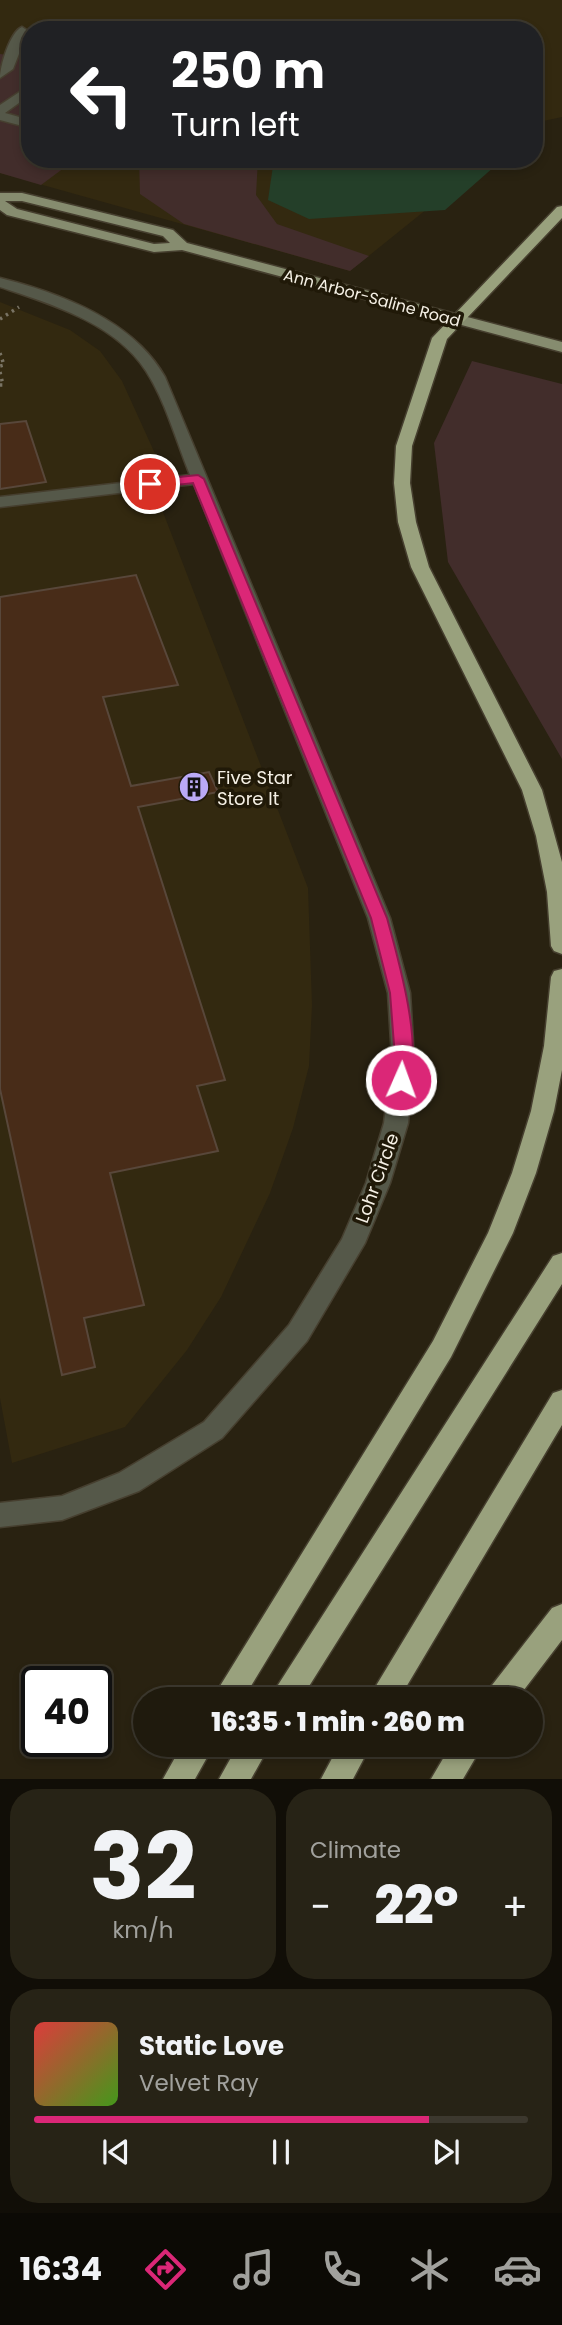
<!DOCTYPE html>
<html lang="en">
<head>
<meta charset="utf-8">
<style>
  :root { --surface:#1f1a0d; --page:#272316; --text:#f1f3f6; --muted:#a1a19d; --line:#3c382e; --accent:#db2777 }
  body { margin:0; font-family:Poppins,sans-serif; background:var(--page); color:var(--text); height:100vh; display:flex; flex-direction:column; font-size:26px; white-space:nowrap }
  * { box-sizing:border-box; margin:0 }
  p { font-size:23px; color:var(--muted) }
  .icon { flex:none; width:38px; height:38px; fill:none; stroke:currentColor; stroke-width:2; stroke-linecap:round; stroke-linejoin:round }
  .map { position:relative; height:1779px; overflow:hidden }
  .sheet { display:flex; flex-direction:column; gap:10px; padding:10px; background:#110e07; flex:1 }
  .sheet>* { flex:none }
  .hud { position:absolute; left:21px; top:21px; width:522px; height:147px; border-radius:28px; box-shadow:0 4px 10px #0003,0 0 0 2px var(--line); background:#202124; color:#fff; overflow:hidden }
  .speed { position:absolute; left:21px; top:1666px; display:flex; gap:14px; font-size:35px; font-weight:700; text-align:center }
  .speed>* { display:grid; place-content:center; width:91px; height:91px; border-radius:50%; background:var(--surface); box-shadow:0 4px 10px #0003,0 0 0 2px var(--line); line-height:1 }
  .speed .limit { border:4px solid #111; border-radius:10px; background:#fff; color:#111 }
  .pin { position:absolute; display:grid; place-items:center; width:60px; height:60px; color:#fff; margin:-30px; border:4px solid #fff; border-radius:50%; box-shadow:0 2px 7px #0007 }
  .me { position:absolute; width:77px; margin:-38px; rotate:2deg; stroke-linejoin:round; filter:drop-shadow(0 0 5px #0008) }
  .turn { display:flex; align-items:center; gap:24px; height:147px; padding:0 35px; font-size:32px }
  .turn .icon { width:91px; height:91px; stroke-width:2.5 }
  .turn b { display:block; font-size:49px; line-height:60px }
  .big { font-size:52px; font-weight:800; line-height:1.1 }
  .sheet .card { flex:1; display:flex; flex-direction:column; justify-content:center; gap:10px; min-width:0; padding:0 24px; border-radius:28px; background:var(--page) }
  .sheet .dial { align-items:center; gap:0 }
  .dial b { font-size:91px; line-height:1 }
  .song { display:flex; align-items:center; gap:21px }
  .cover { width:84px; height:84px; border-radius:10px; background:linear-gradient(135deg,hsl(0 70% 55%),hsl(100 70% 35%)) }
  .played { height:7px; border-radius:4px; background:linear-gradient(90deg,var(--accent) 80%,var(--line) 80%) }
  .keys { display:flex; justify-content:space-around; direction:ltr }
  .heat { display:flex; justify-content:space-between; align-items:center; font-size:38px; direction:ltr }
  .sheet .tiles { flex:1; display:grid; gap:10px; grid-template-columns:1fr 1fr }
  .card:last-child { grid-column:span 2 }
  .trip { position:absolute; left:133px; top:1687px; width:410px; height:70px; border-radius:35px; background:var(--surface); box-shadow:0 4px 10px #0003,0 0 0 2px var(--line); font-weight:800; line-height:70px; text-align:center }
  .tabs { display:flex; height:112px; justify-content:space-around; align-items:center; background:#0c0a05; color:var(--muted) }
  .tabs .icon { width:49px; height:49px }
  .tabs .current { color:var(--accent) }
  .tabs b { font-size:32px; color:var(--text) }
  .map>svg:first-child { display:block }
</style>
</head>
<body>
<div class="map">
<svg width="562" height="1779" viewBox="0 0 562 1779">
  <rect width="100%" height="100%" fill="#292211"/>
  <path fill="#332910" d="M 0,0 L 562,0 L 562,117 L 534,123 L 534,30 L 30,30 L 30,159 L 489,159 L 350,271 L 0,173 Z
    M 0,302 L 70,330 L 100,351 L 122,381 L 172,491 L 156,494 L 308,888 L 312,1005 L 309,1066 L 293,1128 L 270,1193 L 221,1297 L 187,1350 L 125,1427 L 12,1463 L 0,1398 Z"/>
  <path fill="#422d2b" d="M 0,54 L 30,58 L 30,159 L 76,159 L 41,185 L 0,173 Z
    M 139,159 L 258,159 L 256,195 L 277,224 L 369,256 L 350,271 L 184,224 L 140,194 Z
    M 472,361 L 562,384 L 562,759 L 448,562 L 434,443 Z"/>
  <path fill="#243f29" d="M 274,159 L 503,159 L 445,210 L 309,219 L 268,200 Z"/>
  <path fill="#482c18" stroke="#58473a" stroke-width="2" d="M 26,421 L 46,482 L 0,489 L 0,424 Z
    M 136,575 L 178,685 L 103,697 L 131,786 L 209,772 L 218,792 L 138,807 L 225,1080 L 197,1086 L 218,1151 L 110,1173 L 144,1305 L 84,1318 L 95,1367 L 62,1375 L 0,1089 L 0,597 Z"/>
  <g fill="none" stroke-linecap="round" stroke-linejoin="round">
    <g stroke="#463f2f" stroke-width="3">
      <path id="minor" d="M 22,27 L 28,31 L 13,69 L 0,78 C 0,66 10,32 22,27 Z
        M 30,85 L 30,95 L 5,113 L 30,120 L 30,128 L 0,120 L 0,105 Z
        M 0,278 C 60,293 133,320 165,377 L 390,918 L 410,993 L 414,1058 L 408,1123 L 390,1183 L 365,1243 L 307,1341 L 222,1438 L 139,1491 L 62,1520 L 0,1527 L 0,1503 L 62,1496 L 119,1473 L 204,1422 L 289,1325 L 342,1239 L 366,1183 L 384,1123 L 392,1058 L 388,993 L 368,918 L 194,484 L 0,507 L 0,497 L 190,475 C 176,441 166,402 146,371 C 115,323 51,304 0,287 Z"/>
    </g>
    <g stroke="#463f2f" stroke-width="3">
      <path id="major" d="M 0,193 L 22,193 L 173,230 L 187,243 L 562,342 L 562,352 L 182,250 L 154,252 L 7,215 L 0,210 ZM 5,201 L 22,201 L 163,236 L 170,243 L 154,244 L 17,209 Z"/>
    </g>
    <g stroke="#463f2f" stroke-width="3">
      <path id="highway" d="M 562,206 L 562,218 L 447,339 L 412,446 L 410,483 L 416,522 L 429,567 L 542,790 L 562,862 L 562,954 L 554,951 L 551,946 L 547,892 L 536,836 L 522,790 L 411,567 L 398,522 L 394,483 L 396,446 L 432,338 L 557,207 Z
        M 562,969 L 562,1070 L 554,1111 L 536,1173 L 513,1233 L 451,1357 L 243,1699 L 212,1699 L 433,1341 L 488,1233 L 512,1173 L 531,1111 L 544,1046 L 551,977 L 554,971 Z
        M 562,1253 L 562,1284 L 301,1699 L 269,1699 L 553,1256 Z
        M 562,1390 L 562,1425 L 399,1699 L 368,1699 L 553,1393 Z
        M 562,1604 L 562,1640 L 517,1699 L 484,1699 L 489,1689 L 552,1608 Z
        M 182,1745 L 214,1745 L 195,1779 L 163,1779 Z
        M 238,1745 L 270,1745 L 251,1779 L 219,1779 Z
        M 339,1745 L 371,1745 L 353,1779 L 321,1779 Z
        M 451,1745 L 483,1745 L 463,1779 L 431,1779 Z"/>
    </g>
    <path stroke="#797364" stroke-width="3.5" stroke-dasharray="2.5 4.5" stroke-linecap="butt" d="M 0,319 L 19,307
      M 0,353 L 4,365 L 0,366
      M 0,372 L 3,385 L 0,385"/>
    <use href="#minor" fill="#555849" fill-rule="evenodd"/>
    <use href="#major" fill="#868c6f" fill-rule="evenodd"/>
    <use href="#highway" fill="#99a17d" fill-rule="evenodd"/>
  </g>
  <path fill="#db2777" stroke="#8e194d" stroke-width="2" d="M 198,475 L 204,479 L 387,918 C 397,954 425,1051 407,1084 L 395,1084 L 392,1080 L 395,1058 L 390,993 L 371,918 L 193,483 L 150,488 L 144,484 L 150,480 Z"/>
  <defs>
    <g id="building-disc" transform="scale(1.575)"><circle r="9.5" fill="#baaaf6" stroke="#201908"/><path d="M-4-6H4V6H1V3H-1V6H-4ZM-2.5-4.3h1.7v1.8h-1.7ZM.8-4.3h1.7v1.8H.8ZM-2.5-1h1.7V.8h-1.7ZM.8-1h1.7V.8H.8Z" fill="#111"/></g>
  </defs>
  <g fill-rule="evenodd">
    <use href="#building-disc" x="194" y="787"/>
  </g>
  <g text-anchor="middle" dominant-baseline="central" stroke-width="7" stroke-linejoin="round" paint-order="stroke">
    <g font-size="16" fill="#f5f0e5" stroke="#201908">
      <text transform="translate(372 298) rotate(15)">Ann Arbor-Saline Road</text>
    </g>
    <g font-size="18" fill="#f5f0e5" stroke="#201908" text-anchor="start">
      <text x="217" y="777">Five Star<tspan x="217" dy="21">Store It</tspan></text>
    </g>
    <g font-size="18" fill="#f5f0e5" stroke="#201908">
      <text transform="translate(377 1178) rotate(-70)">Lohr Circle</text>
    </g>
  </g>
</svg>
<div class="speed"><div class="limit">40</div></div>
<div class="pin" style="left:150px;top:484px;background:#d93025"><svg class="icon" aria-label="arrive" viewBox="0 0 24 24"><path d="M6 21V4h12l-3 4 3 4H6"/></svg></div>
<svg class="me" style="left:401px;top:1080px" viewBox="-20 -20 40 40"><circle r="17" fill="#db2777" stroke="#fff" stroke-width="3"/><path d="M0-11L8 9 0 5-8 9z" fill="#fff"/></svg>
<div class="trip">16:35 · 1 min · 260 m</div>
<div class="hud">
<div class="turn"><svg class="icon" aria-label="left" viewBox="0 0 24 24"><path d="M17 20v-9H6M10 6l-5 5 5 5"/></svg><div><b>250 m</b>Turn left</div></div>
</div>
</div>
<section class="sheet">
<div class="tiles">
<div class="card dial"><b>32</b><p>km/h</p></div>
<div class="card"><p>Climate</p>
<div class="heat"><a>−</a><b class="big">22°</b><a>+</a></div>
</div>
<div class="card">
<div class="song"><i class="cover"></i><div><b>Static Love</b><p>Velvet Ray</p></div></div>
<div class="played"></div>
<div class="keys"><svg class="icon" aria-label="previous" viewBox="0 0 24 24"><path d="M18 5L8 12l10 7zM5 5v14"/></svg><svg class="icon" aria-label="pause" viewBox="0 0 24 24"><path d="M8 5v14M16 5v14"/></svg><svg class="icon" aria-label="next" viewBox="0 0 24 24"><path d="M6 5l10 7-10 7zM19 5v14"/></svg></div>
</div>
</div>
</section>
<nav class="tabs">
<b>16:34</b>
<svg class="icon current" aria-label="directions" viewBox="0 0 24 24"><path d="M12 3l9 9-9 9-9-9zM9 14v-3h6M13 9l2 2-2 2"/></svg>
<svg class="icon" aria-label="music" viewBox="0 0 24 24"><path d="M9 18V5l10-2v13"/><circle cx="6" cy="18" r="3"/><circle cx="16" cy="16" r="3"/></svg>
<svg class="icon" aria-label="phone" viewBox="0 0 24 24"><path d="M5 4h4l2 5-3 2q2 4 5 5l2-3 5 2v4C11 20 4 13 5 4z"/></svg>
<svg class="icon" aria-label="climate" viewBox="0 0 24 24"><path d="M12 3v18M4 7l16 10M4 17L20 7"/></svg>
<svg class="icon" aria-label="car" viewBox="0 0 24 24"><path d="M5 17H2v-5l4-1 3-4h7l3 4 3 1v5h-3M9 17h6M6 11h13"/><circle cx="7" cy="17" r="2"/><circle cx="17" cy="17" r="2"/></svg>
</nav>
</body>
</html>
